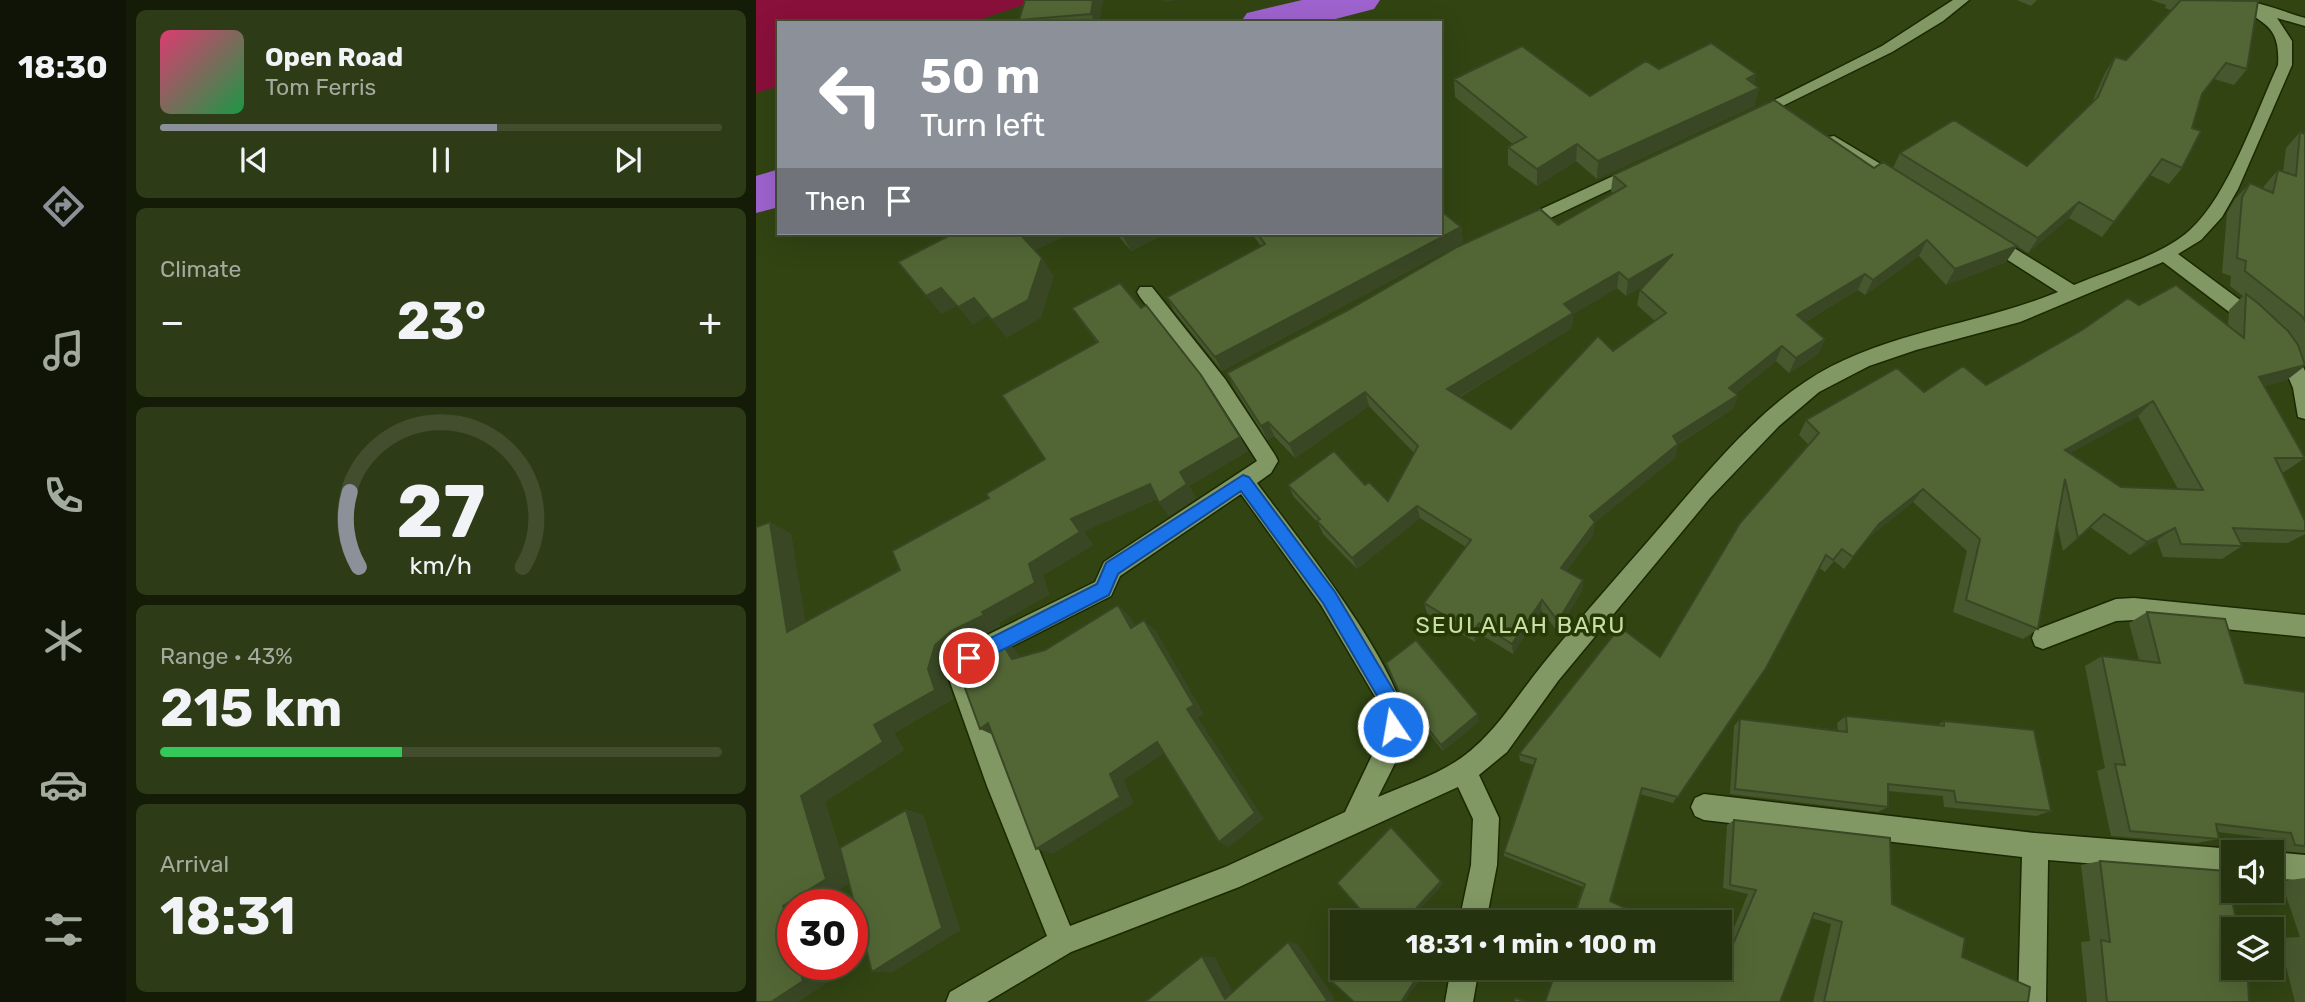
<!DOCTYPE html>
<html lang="en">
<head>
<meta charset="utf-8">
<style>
  :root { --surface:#25330e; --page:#2d3b17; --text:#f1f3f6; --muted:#a3aa9e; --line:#424e2e; --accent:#8c9099 }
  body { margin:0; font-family:Rubik,sans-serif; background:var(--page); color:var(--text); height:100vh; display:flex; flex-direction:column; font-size:26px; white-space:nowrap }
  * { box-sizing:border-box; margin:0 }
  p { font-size:23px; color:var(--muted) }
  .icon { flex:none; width:38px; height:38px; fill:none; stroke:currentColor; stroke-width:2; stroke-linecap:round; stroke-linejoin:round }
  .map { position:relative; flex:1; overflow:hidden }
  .panel { display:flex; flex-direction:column; gap:10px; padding:10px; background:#141c08; width:630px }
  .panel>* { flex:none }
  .top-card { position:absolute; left:21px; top:21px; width:665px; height:214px; border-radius:0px; box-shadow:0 7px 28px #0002,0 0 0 2px var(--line); background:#8c9099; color:#fff; overflow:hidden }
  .buttons { position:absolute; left:1465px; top:840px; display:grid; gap:14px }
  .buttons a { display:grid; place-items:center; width:63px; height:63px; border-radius:0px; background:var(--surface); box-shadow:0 7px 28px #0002,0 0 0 2px var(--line); font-size:35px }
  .speed { position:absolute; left:21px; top:889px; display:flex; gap:14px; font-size:35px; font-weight:700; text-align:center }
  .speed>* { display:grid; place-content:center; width:91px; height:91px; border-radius:50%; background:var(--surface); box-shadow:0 7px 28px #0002,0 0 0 2px var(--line); line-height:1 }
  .speed .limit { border:10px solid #d22; background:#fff; color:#111 }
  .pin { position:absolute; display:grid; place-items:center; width:60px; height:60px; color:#fff; margin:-30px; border:4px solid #fff; border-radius:50%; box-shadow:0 2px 7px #0007 }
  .me { position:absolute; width:77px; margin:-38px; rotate:348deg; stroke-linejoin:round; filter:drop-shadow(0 0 5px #0008) }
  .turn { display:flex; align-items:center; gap:24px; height:147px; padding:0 28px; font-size:32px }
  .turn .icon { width:91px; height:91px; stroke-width:2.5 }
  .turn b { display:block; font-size:49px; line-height:60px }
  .then { display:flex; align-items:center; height:66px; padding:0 28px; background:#0003; gap:14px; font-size:26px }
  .big { font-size:52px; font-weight:700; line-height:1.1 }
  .panel .tile { flex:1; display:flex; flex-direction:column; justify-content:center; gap:10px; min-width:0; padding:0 24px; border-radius:10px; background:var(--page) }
  .panel .dial { align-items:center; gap:0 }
  .dial svg { height:182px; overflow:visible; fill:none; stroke:var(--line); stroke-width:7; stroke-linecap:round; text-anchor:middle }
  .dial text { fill:var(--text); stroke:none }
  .song { display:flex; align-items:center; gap:21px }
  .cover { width:84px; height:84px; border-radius:10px; background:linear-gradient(135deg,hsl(340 70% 55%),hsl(140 70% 35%)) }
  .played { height:7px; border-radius:4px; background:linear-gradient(90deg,var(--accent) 60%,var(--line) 60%) }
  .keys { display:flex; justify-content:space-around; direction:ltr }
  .heat { display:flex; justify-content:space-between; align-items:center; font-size:38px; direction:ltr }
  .charge { height:10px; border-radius:5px; background:linear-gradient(90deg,#34c759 43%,var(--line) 0) }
  .trip { position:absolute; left:574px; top:910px; width:402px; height:70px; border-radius:0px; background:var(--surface); box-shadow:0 7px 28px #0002,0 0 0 2px var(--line); font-weight:700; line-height:70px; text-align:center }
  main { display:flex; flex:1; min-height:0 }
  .dock { display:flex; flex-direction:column; width:126px; justify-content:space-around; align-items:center; background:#0f1406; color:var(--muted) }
  .dock .icon { width:49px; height:49px }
  .dock .selected { color:var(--accent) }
  .dock b { font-size:32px; color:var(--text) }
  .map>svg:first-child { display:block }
</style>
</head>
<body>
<main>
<nav class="dock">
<b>18:30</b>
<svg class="icon selected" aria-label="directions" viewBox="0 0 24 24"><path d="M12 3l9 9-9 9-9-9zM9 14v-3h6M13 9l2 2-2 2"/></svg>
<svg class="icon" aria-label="music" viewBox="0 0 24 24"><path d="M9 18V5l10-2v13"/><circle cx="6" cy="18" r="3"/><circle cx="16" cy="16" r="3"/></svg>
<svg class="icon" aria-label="phone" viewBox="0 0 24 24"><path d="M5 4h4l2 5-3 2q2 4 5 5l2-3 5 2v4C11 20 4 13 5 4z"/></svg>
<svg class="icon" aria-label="climate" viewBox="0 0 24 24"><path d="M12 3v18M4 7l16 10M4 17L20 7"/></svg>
<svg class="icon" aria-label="car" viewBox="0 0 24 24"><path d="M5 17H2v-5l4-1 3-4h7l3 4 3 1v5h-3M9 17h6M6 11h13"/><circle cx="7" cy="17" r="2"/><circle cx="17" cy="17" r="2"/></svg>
<svg class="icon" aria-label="filters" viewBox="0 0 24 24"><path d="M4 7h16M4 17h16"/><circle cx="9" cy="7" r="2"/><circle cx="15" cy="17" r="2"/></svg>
</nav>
<section class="panel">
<div class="tile">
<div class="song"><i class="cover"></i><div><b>Open Road</b><p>Tom Ferris</p></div></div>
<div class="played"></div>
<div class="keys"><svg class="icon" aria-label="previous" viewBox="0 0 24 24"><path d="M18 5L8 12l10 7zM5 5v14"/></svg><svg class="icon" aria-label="pause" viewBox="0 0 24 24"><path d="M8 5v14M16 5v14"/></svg><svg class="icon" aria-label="next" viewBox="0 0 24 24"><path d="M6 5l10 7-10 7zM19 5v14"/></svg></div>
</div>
<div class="tile"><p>Climate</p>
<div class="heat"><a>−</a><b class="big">23°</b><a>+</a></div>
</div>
<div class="tile dial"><svg viewBox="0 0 100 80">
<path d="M14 69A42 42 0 1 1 86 69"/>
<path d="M14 69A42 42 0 0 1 10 36" stroke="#8c9099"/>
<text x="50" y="56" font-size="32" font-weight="700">27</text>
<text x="50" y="72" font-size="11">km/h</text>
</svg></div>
<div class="tile"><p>Range · 43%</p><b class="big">215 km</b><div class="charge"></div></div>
<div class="tile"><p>Arrival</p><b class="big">18:31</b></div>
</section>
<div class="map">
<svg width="1549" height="1002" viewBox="0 0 1549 1002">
  <rect width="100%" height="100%" fill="#314412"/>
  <path fill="#89103b" d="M 0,0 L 282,0 L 213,23 L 23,23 L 23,86 L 0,93 Z"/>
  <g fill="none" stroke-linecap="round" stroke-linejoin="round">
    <path fill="#9e63ce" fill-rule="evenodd" d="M 546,0 L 624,0 L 618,9 L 564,23 L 484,23 L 491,13 Z
      M 23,169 L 23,207 L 0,213 L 0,176 Z"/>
    <g stroke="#1b2903" stroke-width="3">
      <path id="minor" d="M 1197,0 L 1213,0 L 1187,21 L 1136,52 L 1002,118 L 997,120 L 989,115 L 1126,46 Z
        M 1477,0 C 1501,0 1525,11 1549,18 L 1549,26 L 1521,18 L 1536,41 L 1536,65 L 1482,189 L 1466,217 L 1445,240 L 1422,254 L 1507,317 L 1509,322 L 1507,327 L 1493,327 L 1407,262 L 1264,322 L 1160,350 L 1113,366 L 1063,392 L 1023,426 L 954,498 L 802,681 L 751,752 L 723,775 L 743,818 L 741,865 L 730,922 L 703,922 L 715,865 L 717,819 L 702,787 L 483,887 L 315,952 L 231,1002 L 190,1002 L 194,992 L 291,936 L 231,786 L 193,679 L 199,657 L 213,644 L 339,582 L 348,562 L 501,461 L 455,389 L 384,297 L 381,292 L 384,287 L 396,287 L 469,379 L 519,455 L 522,461 L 515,473 L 501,483 C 536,531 650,672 649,727 C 648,751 632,776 622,797 C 647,786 676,777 699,762 C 737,738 759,698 787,664 C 823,619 862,576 900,532 C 944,481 993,419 1049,382 C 1123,332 1220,326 1302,292 L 1225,243 L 1222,239 L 1225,235 L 1237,235 L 1318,285 C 1353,270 1407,255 1434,230 C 1472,196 1500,113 1522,65 C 1525,20 1502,25 1477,0 ZM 485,494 L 565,605 L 621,700 L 625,727 L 621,745 L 589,812 L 469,867 L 314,926 L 257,786 L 217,679 L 218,670 L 229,660 L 355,596 L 364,576 Z
        M 1078,136 L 1148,178 L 1150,182 L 1148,186 L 1136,186 L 1072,145 L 1070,141 L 1072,137 Z
        M 879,166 L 885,167 L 887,171 L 885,175 L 769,230 L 763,232 L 754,226 L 757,222 Z
        M 1529,341 L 1536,343 L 1549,371 L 1549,419 L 1542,417 L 1537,388 L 1520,348 L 1522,343 Z
        M 1378,598 L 1549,615 L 1549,637 L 1378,620 L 1360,621 L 1287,649 L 1279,646 L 1276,638 L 1279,630 L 1287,627 L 1360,599 Z
        M 948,794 L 1279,833 L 1477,849 L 1485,852 L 1477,852 L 1477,875 L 1292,860 L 1290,1002 L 1262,1002 L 1266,857 L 948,820 L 939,816 L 935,807 L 939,798 Z
        M 1515,852 L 1516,852 L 1549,855 L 1549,881 L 1516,878 Z
        M 695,968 L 723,968 L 717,1002 L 689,1002 Z"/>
    </g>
    <use href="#minor" fill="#819864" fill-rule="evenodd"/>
  </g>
  <path fill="#47582e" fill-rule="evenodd" d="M 269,0 L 347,0 L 343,23 L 265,23 L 263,20 Z
    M 1261,0 L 1281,0 L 1275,6 Z
    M 1395,0 L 1500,0 L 1491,69 L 1478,85 L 1458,79 L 1446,95 L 1426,168 L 1413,184 L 1394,175 L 1346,237 L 1313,218 L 1272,253 L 1137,168 L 1144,153 L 1271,166 L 1336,102 L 1349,73 L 1359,57 L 1370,60 L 1415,10 L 1409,8 L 1410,5 Z
    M 903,69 L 1000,74 L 998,84 L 1003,88 L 998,106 L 841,179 L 820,161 L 781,186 L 752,165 L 752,147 L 757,144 L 699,97 L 698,79 L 834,96 Z
    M 1544,132 L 1549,134 L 1549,362 L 1531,380 L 1508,386 L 1549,458 L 1528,472 L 1525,472 L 1549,521 L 1549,534 L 1532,543 L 1483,542 L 1486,546 L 1466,559 L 1407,557 L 1401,540 L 1374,555 L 1334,527 L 1307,551 L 1301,524 L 1282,629 L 1267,639 L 1197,612 L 1211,551 L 1157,502 L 1113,537 L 1088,569 L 1078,561 L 1069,572 L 1063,568 L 917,803 L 884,794 L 854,901 L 899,922 L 815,922 L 827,887 L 748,856 L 748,852 L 778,765 L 764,761 L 763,754 L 904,657 L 1053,445 L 1043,435 L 1050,420 L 1168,392 L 1230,385 L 1383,305 L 1472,326 L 1473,310 L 1487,296 L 1474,286 L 1475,276 L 1466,273 L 1471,213 L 1479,199 L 1494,183 L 1507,189 L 1508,186 L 1522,170 L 1527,172 L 1530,148 ZM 1382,416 L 1422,489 L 1365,487 L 1314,453 Z
    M 1118,168 L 1261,246 L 1250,262 L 1190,285 L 1163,256 L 1109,295 L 1102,290 L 1049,322 L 1069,339 L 1062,354 L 1033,373 L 1020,361 L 980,393 L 982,395 L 977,409 L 922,444 L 919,458 L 838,523 L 837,535 L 810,571 L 827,580 L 826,591 L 801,631 L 785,610 L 757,654 L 724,634 L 719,642 L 671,613 L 668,603 L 710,547 L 664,518 L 601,569 L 567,534 L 562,523 L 538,497 L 532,485 L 609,485 L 632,501 L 658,453 L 613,406 L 539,458 L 518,436 L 511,440 L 478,388 L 471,373 L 802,225 L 857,193 L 855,191 L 857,175 ZM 888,285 L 884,290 L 881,305 L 899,321 L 857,351 L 755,429 L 704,397 L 816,328 L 817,314 L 861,288 L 870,296 Z
    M 705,227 L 707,242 L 466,371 L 418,311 L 411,297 L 505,246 L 495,233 L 684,233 Z
    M 360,233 L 411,233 L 375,251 Z
    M 316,308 L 492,451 L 433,486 L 440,498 L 413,516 L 401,499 L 328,531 L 337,545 L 287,575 L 293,595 L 242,623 L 244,626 L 212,642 L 197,655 L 190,678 L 197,699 L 138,733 L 148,750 L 69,802 L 88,863 L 150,810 L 167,815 L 204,930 L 136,972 L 116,972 L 93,883 L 59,905 L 37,905 L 73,981 L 41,1002 L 0,1002 L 14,522 L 35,534 L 49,622 L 144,570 L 233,498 L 289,459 L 341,343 Z
    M 1391,612 L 1489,683 L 1549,692 L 1549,853 L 1514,850 L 1510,838 L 1462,832 L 1463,839 L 1441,843 L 1355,836 L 1341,771 L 1349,768 L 1329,666 L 1346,656 L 1383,660 L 1373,623 Z
    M 630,663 L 723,721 L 687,751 L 645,698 Z
    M 1090,716 L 1182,725 L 1188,721 L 1295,811 L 1280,816 L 1188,807 L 1187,796 L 1132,791 L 1132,807 L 1122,812 L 974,794 L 978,726 L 984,719 L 1082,730 L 1081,723 Z
    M 978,820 L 1136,904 L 1206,957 L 1272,1002 L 1057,1002 L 1075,924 L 1056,918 L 1024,1002 L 789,1002 L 800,968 L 964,968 L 967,954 L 992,894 L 967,888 L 971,825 Z
    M 1344,861 L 1493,1002 L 1331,1002 L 1325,942 L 1334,941 L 1325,865 Z
    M 1549,878 L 1549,1002 L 1539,1002 L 1523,938 L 1544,937 L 1525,881 Z"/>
  <path fill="#394725" d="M 337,0 L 347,0 L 343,23 L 339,23 L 335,14 Z
    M 407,0 L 421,0 L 408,2 Z
    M 1000,74 L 996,91 L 1003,88 L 998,106 L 841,179 L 842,161 Z
    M 821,144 L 820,161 L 781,186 L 781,169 Z
    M 1323,202 L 1313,218 L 1272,253 L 1282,238 Z
    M 705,227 L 707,242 L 466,371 L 459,357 Z
    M 263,233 L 316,233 L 276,252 Z
    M 365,233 L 411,233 L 375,251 Z
    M 1171,240 L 1163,256 L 1109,295 L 1117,280 Z
    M 1261,246 L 1250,262 L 1190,285 L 1199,269 Z
    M 917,254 L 914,269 L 870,296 L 872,280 Z
    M 286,258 L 298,276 L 285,318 L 251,338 L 236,320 Z
    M 863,272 L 861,288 L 817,314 L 816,328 L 693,403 L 691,389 L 808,304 Z
    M 1109,274 L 1102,290 L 1035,330 L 1041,315 Z
    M 185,288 L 201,306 L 185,314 L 170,296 Z
    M 218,298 L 232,316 L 217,325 L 202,307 Z
    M 1069,339 L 1062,354 L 1033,373 L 1040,358 Z
    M 1026,346 L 1020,361 L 968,402 L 973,388 Z
    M 1549,366 L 1531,380 L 1484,392 L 1503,377 Z
    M 609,392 L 613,406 L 539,458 L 533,444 Z
    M 982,395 L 977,409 L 913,449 L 917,436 Z
    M 1397,401 L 1382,416 L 1295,464 L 1309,450 Z
    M 512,422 L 518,436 L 511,440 L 505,426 Z
    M 484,437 L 492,451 L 433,486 L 440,498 L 413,516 L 403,503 L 424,472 Z
    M 922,444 L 919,458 L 838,523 L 837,535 L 804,579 L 805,568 L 834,516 Z
    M 394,484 L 405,497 L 328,531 L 337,545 L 287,575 L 293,595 L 242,623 L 244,626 L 212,642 L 197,655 L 190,678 L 197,699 L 138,733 L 148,750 L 69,802 L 94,883 L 59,905 L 37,905 L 37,943 L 27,906 L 45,796 L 118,725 L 172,669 L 179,645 L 195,631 L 226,612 L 315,519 Z
    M 1167,489 L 1157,502 L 1113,537 L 1088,569 L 1123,524 Z
    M 661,506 L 664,518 L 601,569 L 596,558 Z
    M 14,522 L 35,534 L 53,643 L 31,632 Z
    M 1419,528 L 1401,540 L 1374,555 L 1391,542 Z
    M 827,580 L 826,591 L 801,631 L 802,621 Z
    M 786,600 L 785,610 L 757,654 L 756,644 Z
    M 362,605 L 374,616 L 387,638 L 375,628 Z
    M 388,620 L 400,631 L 448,714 L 442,718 L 508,819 L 473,847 L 463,842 L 431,709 Z
    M 723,623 L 724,634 L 719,642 L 717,632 Z
    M 243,638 L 258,648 L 272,669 L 256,659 Z
    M 722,714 L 723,721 L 687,751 L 685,745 Z
    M 232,723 L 242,737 L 224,729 Z
    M 401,742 L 413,750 L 368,780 L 378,803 L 297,854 L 280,849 L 354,774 Z
    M 150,810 L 167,815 L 204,930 L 136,972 L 116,972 Z
    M 685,881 L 687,884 L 653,922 L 648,922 Z
    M 532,942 L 541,943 L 579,999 L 576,1002 L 569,1002 Z
    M 446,956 L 459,957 L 480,998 L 469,999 Z
    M 42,964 L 68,964 L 73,981 L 41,1002 L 15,1002 Z
    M 652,968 L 656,968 L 666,977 L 648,1002 L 645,1002 Z"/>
  <path fill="#526635" stroke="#394725" stroke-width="2" fill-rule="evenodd" d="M 269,0 L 337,0 L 335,14 L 263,20 Z
    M 1425,0 L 1502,1 L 1491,69 L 1470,63 L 1446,94 L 1436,128 L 1445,131 L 1426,168 L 1406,159 L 1358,222 L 1323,202 L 1282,238 L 1144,153 L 1198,120 L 1271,166 L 1342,97 L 1359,57 L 1370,60 Z
    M 955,43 L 1000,74 L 991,79 L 1003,88 L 842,161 L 821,144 L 781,169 L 752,147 L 770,137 L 698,79 L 766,46 L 834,96 L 890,61 L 903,69 Z
    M 1018,100 L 1118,168 L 1127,162 L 1261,246 L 1199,269 L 1171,240 L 1117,280 L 1109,274 L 1041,315 L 1069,339 L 1040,358 L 1026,346 L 973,388 L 982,395 L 917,436 L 922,444 L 834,516 L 839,522 L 805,568 L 827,580 L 802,621 L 786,600 L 756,644 L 723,623 L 717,632 L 668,603 L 715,540 L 661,506 L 596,558 L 561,521 L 564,519 L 532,485 L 578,451 L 609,485 L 613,482 L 632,501 L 662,446 L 609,392 L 533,444 L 512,422 L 505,426 L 471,373 L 592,310 L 701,247 L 784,209 L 802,225 L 870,186 L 857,175 ZM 917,254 L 884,290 L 910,313 L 857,351 L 842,336 L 755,429 L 691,389 L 817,313 L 808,304 L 863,272 L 872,280 Z
    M 1544,132 L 1549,134 L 1549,321 L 1546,316 L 1489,271 L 1490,261 L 1481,258 L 1486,197 L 1494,183 L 1517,193 L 1522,170 L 1540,176 Z
    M 684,210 L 705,227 L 459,357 L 411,297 L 509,244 L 501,233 L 684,233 Z
    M 198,233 L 263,233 L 286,258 L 272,300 L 236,320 L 218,298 L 202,307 L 185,288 L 170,296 L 142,262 Z
    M 364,283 L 385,308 L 390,305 L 445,375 L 484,437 L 424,472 L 431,484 L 403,503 L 394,484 L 315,519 L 324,532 L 273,564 L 279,583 L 226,612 L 228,615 L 195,631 L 179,645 L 172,669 L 179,690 L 118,725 L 127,742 L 45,796 L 70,879 L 27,906 L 37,943 L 37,964 L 42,964 L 47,981 L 15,1002 L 0,1002 L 0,527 L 14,522 L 31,632 L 144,570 L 136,551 L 233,498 L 230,494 L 289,459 L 246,395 L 342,342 L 316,308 Z
    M 1420,285 L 1488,338 L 1490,294 L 1503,304 L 1532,331 L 1542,345 L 1549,365 L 1503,377 L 1549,458 L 1519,458 L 1549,521 L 1549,531 L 1477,528 L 1486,546 L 1425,544 L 1419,528 L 1391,542 L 1348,514 L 1322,538 L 1309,479 L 1282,629 L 1210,600 L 1224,539 L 1167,489 L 1123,524 L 1097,557 L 1086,549 L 1077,560 L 1070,555 L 1010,668 L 922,797 L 886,788 L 854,901 L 899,922 L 816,922 L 829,884 L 748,852 L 780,759 L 763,754 L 864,627 L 904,657 L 984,523 L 1063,433 L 1050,420 L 1141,368 L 1168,392 L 1207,366 L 1230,385 L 1326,330 L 1372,298 L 1383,305 ZM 1397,401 L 1447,490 L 1365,487 L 1309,450 Z
    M 362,605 L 375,628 L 388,620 L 438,705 L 431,709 L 499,813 L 463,842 L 401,742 L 354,774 L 364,797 L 280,849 L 232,723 L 224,729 L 202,669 L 203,662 L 214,652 L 243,638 L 256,659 L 289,650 Z
    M 1391,612 L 1469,619 L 1489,683 L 1549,692 L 1549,846 L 1539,845 L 1535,833 L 1460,824 L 1463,839 L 1374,831 L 1359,764 L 1369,765 L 1346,656 L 1404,663 Z
    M 660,640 L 722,714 L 685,745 L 642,690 L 630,663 Z
    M 1090,716 L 1188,726 L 1188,721 L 1278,730 L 1295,811 L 1200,802 L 1198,791 L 1132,784 L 1132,807 L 979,789 L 984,719 L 1091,732 Z
    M 150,810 L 186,928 L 116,972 L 84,848 Z
    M 978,820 L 1134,838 L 1136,904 L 1209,938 L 1206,957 L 1274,987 L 1272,1002 L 1068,1002 L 1086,922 L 1058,913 L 1024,1002 L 789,1002 L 801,968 L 964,968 L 964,953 L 972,956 L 1000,890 L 974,885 Z
    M 635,827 L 685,881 L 648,922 L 615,922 L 581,883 Z
    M 1344,861 L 1470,871 L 1482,929 L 1477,929 L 1477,968 L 1489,968 L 1492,980 L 1493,1002 L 1351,1002 L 1345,940 L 1354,942 Z
    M 532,942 L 571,1000 L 569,1002 L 389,1002 L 446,956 L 469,999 Z
    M 586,963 L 586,968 L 652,968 L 662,976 L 645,1002 L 598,1002 L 574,980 Z
    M 759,998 L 771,1002 L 758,1002 Z"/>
  <path fill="#1a73e8" stroke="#114b97" stroke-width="2" d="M 487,475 L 493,477 L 579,592 L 638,691 L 646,727 L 644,733 L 637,736 L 631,733 L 623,699 L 567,603 L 485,491 L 362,574 L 353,595 L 219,664 L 213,666 L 207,664 L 204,658 L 207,652 L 341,584 L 350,563 Z"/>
  <g text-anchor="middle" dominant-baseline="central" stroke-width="7" stroke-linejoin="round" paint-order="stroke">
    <g font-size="23" letter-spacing="2" fill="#c7e0a9" stroke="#273905">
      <text x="765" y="625">SEULALAH BARU</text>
    </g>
  </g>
</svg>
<div class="buttons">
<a><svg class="icon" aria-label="sound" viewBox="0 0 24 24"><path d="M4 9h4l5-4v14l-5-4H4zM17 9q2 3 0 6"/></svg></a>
<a><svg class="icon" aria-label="layers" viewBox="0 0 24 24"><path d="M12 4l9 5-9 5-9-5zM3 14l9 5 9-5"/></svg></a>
</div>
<div class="speed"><div class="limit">30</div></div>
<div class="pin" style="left:213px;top:658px;background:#d93025"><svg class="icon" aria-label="arrive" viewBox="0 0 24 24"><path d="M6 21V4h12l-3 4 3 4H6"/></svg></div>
<svg class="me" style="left:637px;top:727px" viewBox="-20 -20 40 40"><circle r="17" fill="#1a73e8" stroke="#fff" stroke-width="3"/><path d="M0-11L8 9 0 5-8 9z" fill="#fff"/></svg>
<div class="trip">18:31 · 1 min · 100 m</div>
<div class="top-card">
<div class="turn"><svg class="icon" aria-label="left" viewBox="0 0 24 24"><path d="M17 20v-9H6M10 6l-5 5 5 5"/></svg><div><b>50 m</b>Turn left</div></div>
<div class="then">Then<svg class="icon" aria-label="arrive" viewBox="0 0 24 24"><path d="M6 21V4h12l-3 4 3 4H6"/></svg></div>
</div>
</div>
</main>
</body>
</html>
